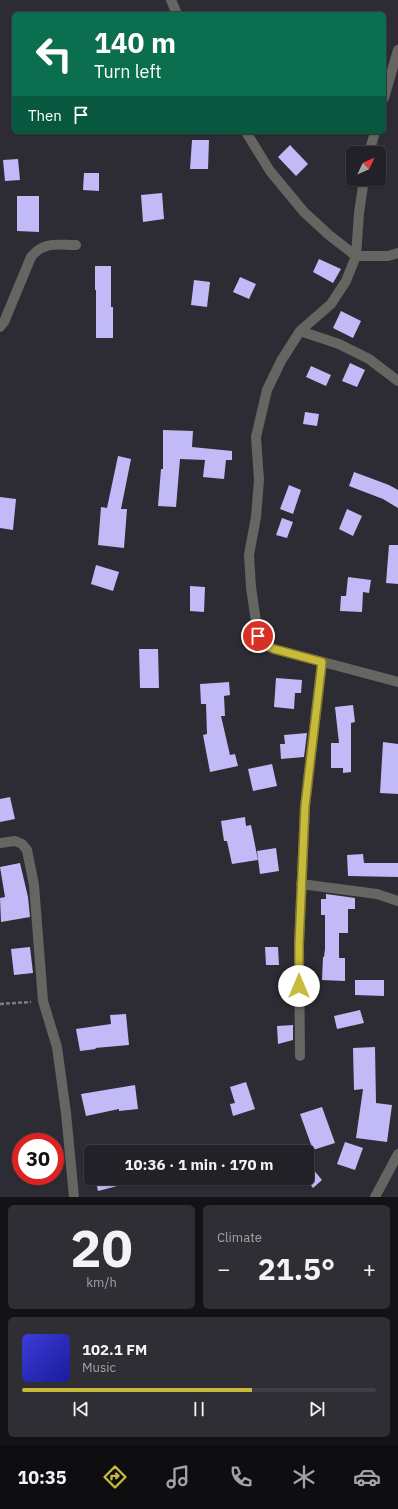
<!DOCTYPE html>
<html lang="en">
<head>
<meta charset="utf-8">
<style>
  :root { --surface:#222128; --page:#2e2e34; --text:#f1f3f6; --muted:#a2a3a8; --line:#3f3e45; --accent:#c8bb3b }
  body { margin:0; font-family:"IBM Plex Sans",sans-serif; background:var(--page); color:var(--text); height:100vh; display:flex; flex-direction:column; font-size:15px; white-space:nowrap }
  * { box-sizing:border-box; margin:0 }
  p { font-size:13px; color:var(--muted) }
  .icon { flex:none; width:22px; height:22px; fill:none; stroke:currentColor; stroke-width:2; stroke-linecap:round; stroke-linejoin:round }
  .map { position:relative; height:1197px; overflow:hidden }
  .drawer { display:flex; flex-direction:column; gap:8px; padding:8px; background:#131216; flex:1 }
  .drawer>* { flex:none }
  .hud { position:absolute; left:12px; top:12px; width:374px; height:122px; border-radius:6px; box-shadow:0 1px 3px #0004,0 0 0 1px var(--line); background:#0b6e4f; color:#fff; overflow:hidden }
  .needle { width:26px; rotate:46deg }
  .buttons { position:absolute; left:346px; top:146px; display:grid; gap:8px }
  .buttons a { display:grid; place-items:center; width:40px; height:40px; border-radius:6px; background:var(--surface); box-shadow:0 1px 3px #0004,0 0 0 1px var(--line); font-size:20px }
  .speed { position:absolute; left:12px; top:1133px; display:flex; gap:8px; font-size:20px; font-weight:700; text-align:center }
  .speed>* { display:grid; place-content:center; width:52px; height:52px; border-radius:50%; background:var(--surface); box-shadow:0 1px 3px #0004,0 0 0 1px var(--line); line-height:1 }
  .speed .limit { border:6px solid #d22; background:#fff; color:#111 }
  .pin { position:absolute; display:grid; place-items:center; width:34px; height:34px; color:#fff; margin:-17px; border:2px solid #fff; border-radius:50%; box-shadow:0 1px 4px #0007 }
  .me { position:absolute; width:44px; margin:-22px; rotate:0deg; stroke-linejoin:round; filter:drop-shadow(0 0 3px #0008) }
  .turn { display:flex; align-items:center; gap:14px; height:84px; padding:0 16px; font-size:18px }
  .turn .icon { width:52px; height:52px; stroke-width:2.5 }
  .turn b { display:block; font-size:28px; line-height:34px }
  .then { display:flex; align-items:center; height:38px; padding:0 16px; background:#0003; gap:8px; font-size:15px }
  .big { font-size:30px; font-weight:800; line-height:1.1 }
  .drawer .tile { flex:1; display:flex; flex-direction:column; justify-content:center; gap:6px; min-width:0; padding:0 14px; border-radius:6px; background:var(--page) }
  .drawer .dial { align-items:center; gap:0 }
  .dial b { font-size:52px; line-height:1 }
  .song { display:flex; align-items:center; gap:12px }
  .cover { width:48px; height:48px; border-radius:6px; background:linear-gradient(135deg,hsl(240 70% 55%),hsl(240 70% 35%)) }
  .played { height:4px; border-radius:2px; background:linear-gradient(90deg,var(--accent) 65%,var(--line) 65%) }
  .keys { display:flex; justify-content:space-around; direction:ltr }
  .heat { display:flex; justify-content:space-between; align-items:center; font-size:22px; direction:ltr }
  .drawer .tiles { flex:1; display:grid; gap:8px; grid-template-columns:1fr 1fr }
  .tile:last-child { grid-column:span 2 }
  .trip { position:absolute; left:84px; top:1145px; width:230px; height:40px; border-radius:6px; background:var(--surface); box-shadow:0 1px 3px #0004,0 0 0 1px var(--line); font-weight:800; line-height:40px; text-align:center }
  .tabs { display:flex; height:64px; justify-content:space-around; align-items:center; background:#0e0d10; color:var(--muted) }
  .tabs .icon { width:28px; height:28px }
  .tabs .current { color:var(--accent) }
  .tabs b { font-size:18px; color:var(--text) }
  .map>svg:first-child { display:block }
</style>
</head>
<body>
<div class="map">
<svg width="398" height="1197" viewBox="0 0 398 1197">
  <rect width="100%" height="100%" fill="#2d2c35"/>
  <path fill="#c1baf6" d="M 192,140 L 209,140 L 208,169 L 190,169 Z
    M 290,145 L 308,164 L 296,176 L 278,157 Z
    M 18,159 L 20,180 L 5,181 L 3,160 Z
    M 84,173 L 99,173 L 99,191 L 83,190 Z
    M 162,193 L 164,219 L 143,222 L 141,195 Z
    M 17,196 L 39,196 L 39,232 L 17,231 Z
    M 319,259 L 341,269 L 333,283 L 313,272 Z
    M 95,266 L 111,266 L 111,307 L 113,307 L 113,338 L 96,338 L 96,290 L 95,290 Z
    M 240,277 L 256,284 L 249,299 L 233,292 Z
    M 194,280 L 210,282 L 207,307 L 191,305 Z
    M 341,311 L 361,321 L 353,338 L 333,328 Z
    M 350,363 L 365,370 L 357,387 L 342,381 Z
    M 311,366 L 331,375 L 326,386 L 306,377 Z
    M 305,412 L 319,414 L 317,426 L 303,424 Z
    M 163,430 L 193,431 L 192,447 L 232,451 L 232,460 L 226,460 L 224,479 L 203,477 L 205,460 L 180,459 L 176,507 L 158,506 L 161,469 L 163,469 Z
    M 118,456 L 131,459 L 121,509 L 127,509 L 124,548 L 98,545 L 101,507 L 107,508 Z
    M 354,472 L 389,485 L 398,490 L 398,508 L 383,499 L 349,486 Z
    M 289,485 L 301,490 L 293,514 L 280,509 Z
    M 0,497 L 16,499 L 13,530 L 0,528 Z
    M 347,509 L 362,516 L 353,536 L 339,529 Z
    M 282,518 L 293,522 L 287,538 L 276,535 Z
    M 389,545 L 398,545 L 398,584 L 386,583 Z
    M 96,565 L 119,572 L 113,591 L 91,584 Z
    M 348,577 L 371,580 L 369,593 L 363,592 L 362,612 L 340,611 L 341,596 L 346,596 Z
    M 190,586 L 205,587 L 204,612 L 190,611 Z
    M 139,649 L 158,649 L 159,688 L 140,688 Z
    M 276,678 L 302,680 L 301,693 L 295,693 L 294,709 L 274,707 Z
    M 229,682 L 230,695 L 224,696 L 225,716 L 221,716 L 230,755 L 235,754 L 238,766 L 210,772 L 203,735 L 207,734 L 206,704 L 201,704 L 200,684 Z
    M 353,705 L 355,722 L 351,723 L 351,772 L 343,773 L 343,768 L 331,768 L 331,743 L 339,743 L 335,707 Z
    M 307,733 L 304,757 L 281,759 L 280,744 L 285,744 L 284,735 Z
    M 383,742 L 398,744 L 398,794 L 380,793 Z
    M 272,764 L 277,786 L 253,791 L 248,769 Z
    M 10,797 L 15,819 L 0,822 L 0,799 Z
    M 245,817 L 246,826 L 251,825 L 258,860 L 232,864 L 227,841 L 224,841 L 221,821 Z
    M 276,848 L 279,871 L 260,874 L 257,851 Z
    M 363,854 L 364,863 L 398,863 L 398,877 L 348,876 L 347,855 Z
    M 20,863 L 28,897 L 30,917 L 1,922 L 0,898 L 5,897 L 0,867 Z
    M 326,894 L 355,898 L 355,909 L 348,909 L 348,933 L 339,933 L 339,958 L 345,958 L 345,981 L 322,980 L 323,957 L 324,957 L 325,949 L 325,915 L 321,915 L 321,899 L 326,899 Z
    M 30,947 L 33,973 L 14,975 L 11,949 Z
    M 265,947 L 278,947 L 279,965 L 266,965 Z
    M 355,980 L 384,980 L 384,996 L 355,995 Z
    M 360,1010 L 364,1023 L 337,1029 L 334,1016 Z
    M 126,1014 L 129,1045 L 95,1048 L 96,1049 L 80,1051 L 76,1029 L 111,1024 L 110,1015 Z
    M 293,1025 L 293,1040 L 278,1044 L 277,1026 Z
    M 375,1047 L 376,1103 L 392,1105 L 387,1142 L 356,1138 L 363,1089 L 354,1090 L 353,1048 Z
    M 246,1082 L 255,1109 L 233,1116 L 230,1104 L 235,1103 L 230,1087 Z
    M 135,1085 L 138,1109 L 119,1111 L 119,1109 L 86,1116 L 81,1094 Z
    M 322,1107 L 335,1143 L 313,1150 L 300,1114 Z
    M 345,1142 L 363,1148 L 355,1170 L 337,1164 Z
    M 307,1162 L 322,1180 L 313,1188 L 307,1180 Z
    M 95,1178 L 132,1178 L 133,1182 L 98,1191 Z"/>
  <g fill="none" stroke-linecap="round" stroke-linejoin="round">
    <path stroke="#7b7b82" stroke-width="2.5" stroke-dasharray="4 2" stroke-linecap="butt" d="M 0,1004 L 31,1002"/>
    <path stroke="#666561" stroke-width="10" d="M 171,0 L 177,14
      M 384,98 L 398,50
      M 246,132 L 270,171 L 304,212 L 329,235 L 356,256 L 388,256 L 398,253
      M 369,153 L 375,132
      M 364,179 L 359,213 L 356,256 L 346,281 L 331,304 L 300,331 L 281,361 L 267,390 L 256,437 L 259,480 L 256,517 L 249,555 L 251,587 L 258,636 L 263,644 L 274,649 L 398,682
      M 0,327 L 4,322 L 31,257 C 44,241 57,245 76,245
      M 300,331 L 339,344 L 369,359 L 398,381
      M 0,843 L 15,841 L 22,844 L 27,850 L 34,885 L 43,1001 L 57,1047 L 66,1113 L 74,1197
      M 301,884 L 377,894 L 398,901
      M 300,1056 L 299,944 L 305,806 L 322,662
      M 375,1197 L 398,1154"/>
  </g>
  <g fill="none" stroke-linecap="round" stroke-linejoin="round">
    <g stroke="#827a26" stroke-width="10">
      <path id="route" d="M 258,636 L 263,644 L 274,649 L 322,662 L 305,806 L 299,944 L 299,986"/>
    </g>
    <use href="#route" stroke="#c8bb3b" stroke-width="7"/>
  </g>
</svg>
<div class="buttons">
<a><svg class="needle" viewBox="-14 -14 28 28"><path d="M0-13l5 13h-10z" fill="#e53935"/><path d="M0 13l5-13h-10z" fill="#a2a3a8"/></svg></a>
</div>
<div class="speed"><div class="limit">30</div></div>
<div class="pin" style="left:258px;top:636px;background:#d93025"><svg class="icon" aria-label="arrive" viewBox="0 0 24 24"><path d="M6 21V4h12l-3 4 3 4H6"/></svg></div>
<svg class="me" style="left:299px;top:986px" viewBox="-20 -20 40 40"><circle r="19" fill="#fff"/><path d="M0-13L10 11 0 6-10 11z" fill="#c8bb3b"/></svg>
<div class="trip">10:36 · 1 min · 170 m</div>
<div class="hud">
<div class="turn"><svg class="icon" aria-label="left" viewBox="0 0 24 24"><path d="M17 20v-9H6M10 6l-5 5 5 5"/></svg><div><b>140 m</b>Turn left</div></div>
<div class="then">Then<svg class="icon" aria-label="arrive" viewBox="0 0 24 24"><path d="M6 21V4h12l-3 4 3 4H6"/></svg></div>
</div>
</div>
<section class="drawer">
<div class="tiles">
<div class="tile dial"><b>20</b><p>km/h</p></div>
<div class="tile"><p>Climate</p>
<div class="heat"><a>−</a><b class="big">21.5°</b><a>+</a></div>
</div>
<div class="tile">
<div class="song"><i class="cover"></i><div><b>102.1 FM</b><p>Music</p></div></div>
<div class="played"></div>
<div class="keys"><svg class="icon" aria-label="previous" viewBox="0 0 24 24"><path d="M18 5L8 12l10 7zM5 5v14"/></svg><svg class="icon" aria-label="pause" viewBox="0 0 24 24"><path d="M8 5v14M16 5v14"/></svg><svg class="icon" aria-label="next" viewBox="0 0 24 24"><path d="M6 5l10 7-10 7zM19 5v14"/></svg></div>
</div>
</div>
</section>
<nav class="tabs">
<b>10:35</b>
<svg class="icon current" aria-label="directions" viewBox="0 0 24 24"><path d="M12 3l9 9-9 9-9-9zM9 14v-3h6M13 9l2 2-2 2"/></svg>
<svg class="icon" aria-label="music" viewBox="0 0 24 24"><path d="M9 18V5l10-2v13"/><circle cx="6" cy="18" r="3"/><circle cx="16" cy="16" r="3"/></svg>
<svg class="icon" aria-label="phone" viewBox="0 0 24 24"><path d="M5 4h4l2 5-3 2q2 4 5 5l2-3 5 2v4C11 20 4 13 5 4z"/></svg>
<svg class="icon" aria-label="climate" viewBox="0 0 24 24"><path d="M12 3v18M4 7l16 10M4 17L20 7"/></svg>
<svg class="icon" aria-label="car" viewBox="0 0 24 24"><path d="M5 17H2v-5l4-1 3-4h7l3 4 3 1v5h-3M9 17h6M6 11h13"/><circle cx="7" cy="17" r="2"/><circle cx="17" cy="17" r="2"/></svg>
</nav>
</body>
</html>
